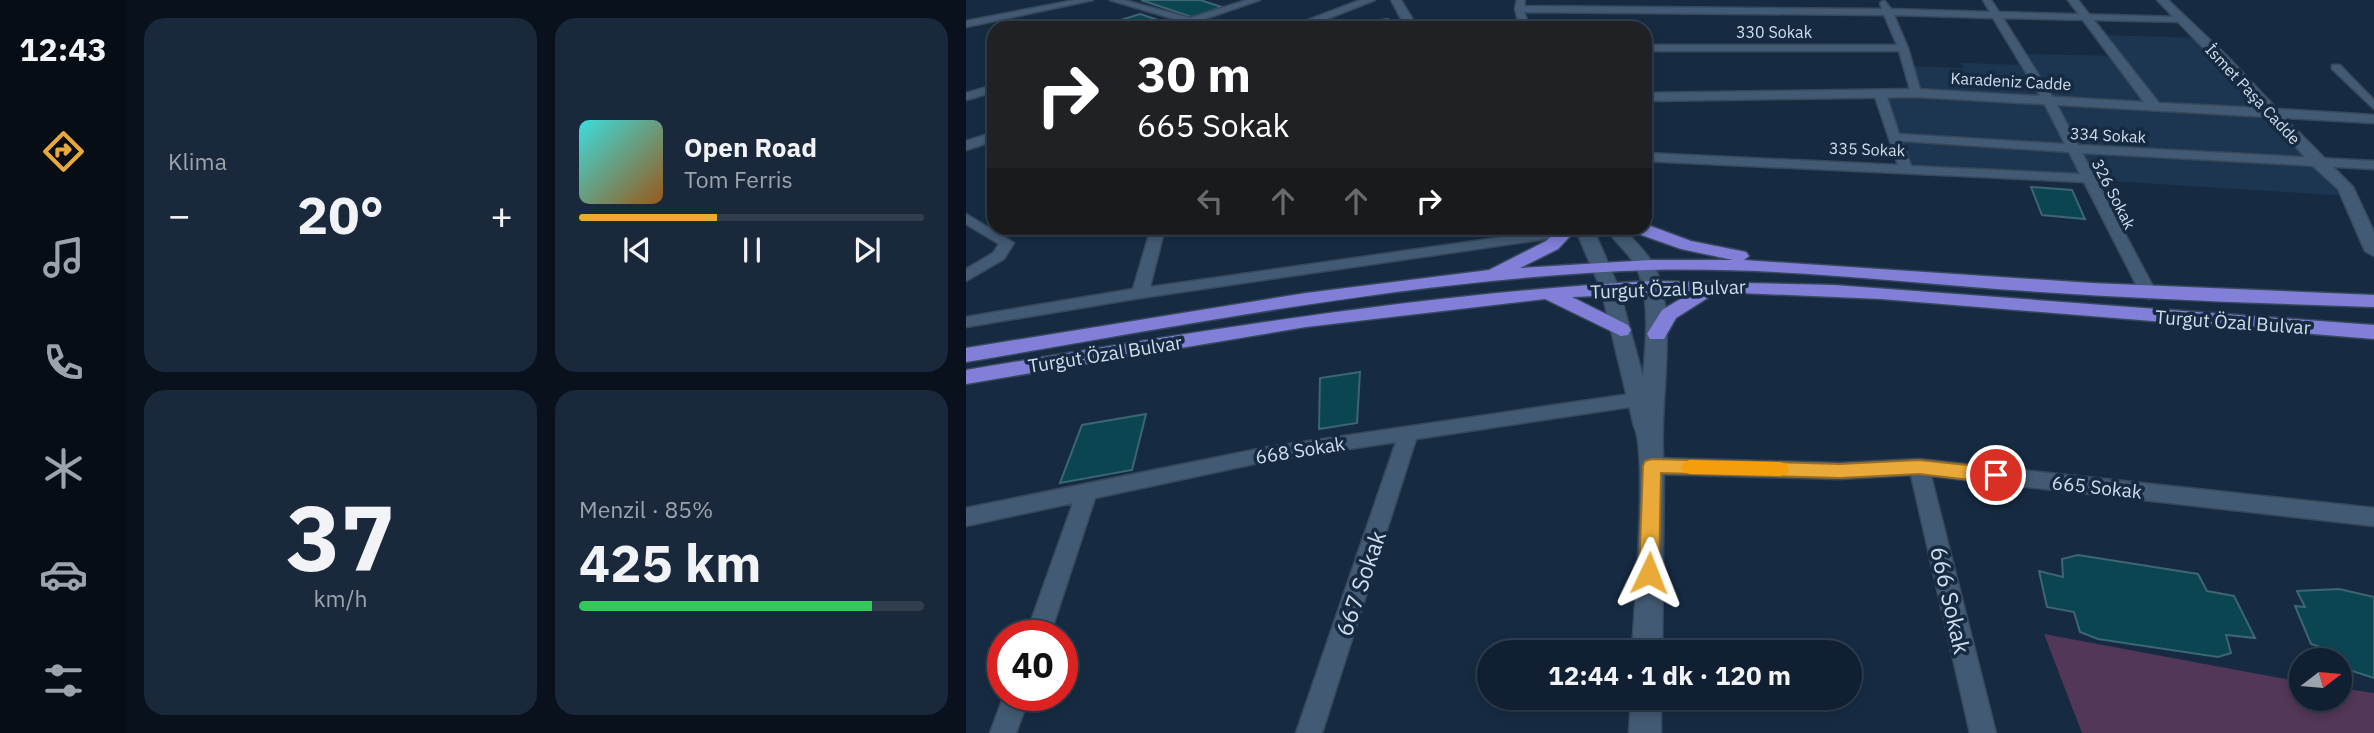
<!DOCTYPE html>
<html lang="tr">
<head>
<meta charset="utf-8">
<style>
  :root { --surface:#102032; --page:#19283a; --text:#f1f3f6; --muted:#9ca3ac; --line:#303e4d; --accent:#eaaa39 }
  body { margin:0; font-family:"IBM Plex Sans",sans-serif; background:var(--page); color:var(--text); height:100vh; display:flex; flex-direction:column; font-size:26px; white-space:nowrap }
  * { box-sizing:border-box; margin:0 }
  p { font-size:23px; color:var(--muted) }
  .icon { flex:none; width:38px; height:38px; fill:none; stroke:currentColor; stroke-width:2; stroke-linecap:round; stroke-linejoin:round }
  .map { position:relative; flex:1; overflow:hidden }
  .details { display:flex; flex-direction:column; gap:18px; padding:18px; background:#09121c; width:840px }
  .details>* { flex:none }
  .guide { position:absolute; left:21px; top:21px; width:665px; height:214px; border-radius:21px; box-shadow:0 4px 10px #0003,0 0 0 2px var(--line); background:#202124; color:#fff; overflow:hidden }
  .needle { width:46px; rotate:74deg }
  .buttons { position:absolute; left:1323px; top:648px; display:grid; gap:14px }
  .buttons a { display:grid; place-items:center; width:63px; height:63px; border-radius:50%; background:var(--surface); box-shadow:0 4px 10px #0003,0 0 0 2px var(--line); font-size:35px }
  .speed { position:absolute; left:21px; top:620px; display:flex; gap:14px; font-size:35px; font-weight:700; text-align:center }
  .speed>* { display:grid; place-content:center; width:91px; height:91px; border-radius:50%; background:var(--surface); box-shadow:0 4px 10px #0003,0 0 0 2px var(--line); line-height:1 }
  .speed .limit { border:10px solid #d22; background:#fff; color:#111 }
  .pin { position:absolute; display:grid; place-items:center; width:60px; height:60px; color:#fff; margin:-30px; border:4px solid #fff; border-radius:50%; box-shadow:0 2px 7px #0007 }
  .me { position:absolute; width:77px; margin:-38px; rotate:2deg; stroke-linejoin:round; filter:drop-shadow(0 0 5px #0008) }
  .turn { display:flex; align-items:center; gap:24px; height:147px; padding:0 35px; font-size:32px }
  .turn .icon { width:91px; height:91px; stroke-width:2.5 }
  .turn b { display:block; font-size:49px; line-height:60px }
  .lanes { display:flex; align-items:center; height:66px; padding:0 35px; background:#0003; justify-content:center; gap:35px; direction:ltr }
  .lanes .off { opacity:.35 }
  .big { font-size:52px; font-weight:700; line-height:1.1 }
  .details .widget { flex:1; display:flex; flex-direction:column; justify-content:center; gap:10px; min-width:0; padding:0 24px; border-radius:21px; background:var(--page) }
  .details .dial { align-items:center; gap:0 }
  .dial b { font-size:91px; line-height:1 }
  .song { display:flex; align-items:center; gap:21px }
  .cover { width:84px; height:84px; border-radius:10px; background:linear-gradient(135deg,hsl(180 70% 55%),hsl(30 70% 35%)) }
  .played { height:7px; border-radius:4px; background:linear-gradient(90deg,var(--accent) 40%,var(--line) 40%) }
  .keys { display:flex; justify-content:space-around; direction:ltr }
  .heat { display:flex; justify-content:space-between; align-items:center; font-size:38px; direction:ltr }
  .charge { height:10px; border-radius:5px; background:linear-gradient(90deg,#34c759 85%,var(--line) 0) }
  .details .tiles { flex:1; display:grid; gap:18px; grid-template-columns:repeat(2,1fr) }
  .trip { position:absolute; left:511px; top:640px; width:385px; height:70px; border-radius:35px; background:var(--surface); box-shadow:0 4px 10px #0003,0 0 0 2px var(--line); font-weight:700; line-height:70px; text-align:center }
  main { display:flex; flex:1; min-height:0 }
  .tab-bar { display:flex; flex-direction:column; width:126px; justify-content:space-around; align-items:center; background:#060d14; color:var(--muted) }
  .tab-bar .icon { width:49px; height:49px }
  .tab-bar .on { color:var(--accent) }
  .tab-bar b { font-size:32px; color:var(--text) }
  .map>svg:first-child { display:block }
</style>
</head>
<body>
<main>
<nav class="tab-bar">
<b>12:43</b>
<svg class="icon on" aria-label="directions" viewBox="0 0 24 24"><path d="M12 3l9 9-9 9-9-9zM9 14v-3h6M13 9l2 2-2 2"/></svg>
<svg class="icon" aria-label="music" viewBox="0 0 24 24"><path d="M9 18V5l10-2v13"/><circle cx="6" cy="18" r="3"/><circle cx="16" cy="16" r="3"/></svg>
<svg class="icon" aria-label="phone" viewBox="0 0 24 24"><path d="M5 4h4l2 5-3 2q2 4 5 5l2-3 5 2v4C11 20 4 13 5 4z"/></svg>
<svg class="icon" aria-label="climate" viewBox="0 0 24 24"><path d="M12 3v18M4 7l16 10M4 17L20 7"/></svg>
<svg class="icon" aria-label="car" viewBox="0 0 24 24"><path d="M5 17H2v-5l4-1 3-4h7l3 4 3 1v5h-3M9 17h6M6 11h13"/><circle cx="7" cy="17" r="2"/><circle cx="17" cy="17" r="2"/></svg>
<svg class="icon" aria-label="filters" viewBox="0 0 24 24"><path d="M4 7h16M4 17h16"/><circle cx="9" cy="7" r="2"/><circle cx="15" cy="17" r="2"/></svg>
</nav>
<section class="details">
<div class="tiles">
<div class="widget"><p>Klima</p>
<div class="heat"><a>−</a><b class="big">20°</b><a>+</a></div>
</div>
<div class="widget">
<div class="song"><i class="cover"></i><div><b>Open Road</b><p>Tom Ferris</p></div></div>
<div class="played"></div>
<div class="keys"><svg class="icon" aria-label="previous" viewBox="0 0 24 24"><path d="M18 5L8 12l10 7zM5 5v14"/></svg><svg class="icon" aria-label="pause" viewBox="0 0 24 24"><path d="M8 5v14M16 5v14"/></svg><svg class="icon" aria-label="next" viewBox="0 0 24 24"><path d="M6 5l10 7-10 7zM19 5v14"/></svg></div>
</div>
<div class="widget dial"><b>37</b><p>km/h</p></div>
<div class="widget"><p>Menzil · 85%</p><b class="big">425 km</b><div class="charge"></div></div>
</div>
</section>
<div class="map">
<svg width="1408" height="733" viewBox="0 0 1408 733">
  <rect width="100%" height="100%" fill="#162b42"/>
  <path fill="#1c3652" d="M 1134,35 L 1235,38 L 1383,196 L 939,168 L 914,94 L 950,93 L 942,66 L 998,68 L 995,63 L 1060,65 L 1054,54 L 1150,56 Z"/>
  <path fill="#523758" d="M 1078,634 L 1335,682 L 1335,698 L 1374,698 L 1374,688 L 1408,693 L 1408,733 L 1116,733 Z"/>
  <path fill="#0a4551" stroke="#3c6671" stroke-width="2" d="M 175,0 L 234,0 L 256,7 L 226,17 Z
    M 174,14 L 204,24 L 193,28 L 159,28 L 145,23 Z
    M 422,19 L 424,28 L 362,28 L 361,26 Z
    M 1065,187 L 1106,190 L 1119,219 L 1076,215 Z
    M 394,372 L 391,423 L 353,429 L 354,378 Z
    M 180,414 L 166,470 L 94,483 L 116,425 Z
    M 1112,555 L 1232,574 L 1241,591 L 1268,596 L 1289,638 L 1260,635 L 1265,653 L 1252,657 L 1132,639 L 1114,632 L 1108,612 L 1081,607 L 1073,571 L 1097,577 L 1096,559 Z
    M 1373,589 L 1408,597 L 1408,678 L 1374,667 L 1374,660 L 1365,660 L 1357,648 L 1345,644 L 1329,606 L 1339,607 L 1331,591 Z"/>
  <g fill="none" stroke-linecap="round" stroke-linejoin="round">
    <g stroke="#37485b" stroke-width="3">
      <path id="minor" d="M 109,0 L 127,0 L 0,27 L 0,21 Z
        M 144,0 L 158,0 L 224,18 L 281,0 L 294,0 L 212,28 L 198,28 L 215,21 Z
        M 551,0 L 559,0 L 558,6 L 916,9 L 914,3 L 918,0 L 925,9 L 1024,12 L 1017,0 L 1025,0 L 1033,12 L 1217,17 L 1220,18 L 1220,22 L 1037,18 L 1089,101 L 1112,145 L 1408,161 L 1408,169 L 1116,153 L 1191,294 L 1183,299 L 1175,294 L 1118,182 L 679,161 L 679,153 L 932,165 L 908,94 L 914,91 L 920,94 L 933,134 L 1099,144 L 1077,101 L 1027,18 L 928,15 L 942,48 L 955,93 L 950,96 L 945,93 L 933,51 L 679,51 L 679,45 L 931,45 L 918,15 L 558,12 L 564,28 L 554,28 L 549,9 ZM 936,141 L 1103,152 L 1114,174 L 945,166 Z
        M 1366,65 L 1374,65 L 1408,100 L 1408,109 L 1366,69 Z
        M 28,85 L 28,92 L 0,100 L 0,93 Z
        M 0,214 L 48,243 L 38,259 L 0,281 L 0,269 L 27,253 L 33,244 L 0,224 Z
        M 185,228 L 199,228 L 184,287 L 600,228 L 607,232 L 600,236 L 174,298 L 0,327 L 0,317 L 167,289 Z
        M 671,393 L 677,395 L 680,400 L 677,405 L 450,439 L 356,733 L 330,733 L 430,442 L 302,461 L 129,498 L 84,635 L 60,635 L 107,503 L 0,526 L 0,508 L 302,447 Z
        M 686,458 L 874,463 L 953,459 L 1408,508 L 1408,526 L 965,476 L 1030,733 L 1004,733 L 945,475 L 874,479 L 686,474 L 679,471 L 676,466 L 679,461 Z
        M 38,695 L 64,695 L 50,733 L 24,733 Z"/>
    </g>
    <g stroke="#37485b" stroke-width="3">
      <path id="tertiary" d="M 425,0 L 435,0 L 452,28 L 440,28 Z
        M 1102,0 L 1112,0 L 1193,103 L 1295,108 L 1191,0 L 1202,0 L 1261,56 L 1311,109 L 1408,115 L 1408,123 L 1319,118 L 1387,187 L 1408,232 L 1408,256 L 1399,251 L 1372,189 L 1348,167 L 1303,117 L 950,97 L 679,101 L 679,93 L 950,89 L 1178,102 Z
        M 609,228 L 627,228 L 653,289 L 677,377 C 680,345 685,296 670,267 C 663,252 647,241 640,228 L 657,228 C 666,239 681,252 688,266 C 714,317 691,407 698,466 L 696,653 L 666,653 C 668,612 682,452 668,426 L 635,289 Z
        M 665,698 L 695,698 L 695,733 L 663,733 Z"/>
    </g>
    <g stroke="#37485b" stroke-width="3">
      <path id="secondary" d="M 394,0 L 409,0 L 338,28 L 321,28 Z
        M 28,132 L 28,141 L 0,150 L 0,141 Z"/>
    </g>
    <g stroke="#37485b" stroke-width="3">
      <path id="trunk" d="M 679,224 L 725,241 L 780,252 L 783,256 L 778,260 L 1126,283 L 1408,295 L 1408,307 C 1282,303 1157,298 1031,289 C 916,280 800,267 683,270 C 453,278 226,324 0,362 L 0,348 L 340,293 L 523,270 L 580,241 L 594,228 L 612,228 L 592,249 L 554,268 L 684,260 L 767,260 L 715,249 L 667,232 L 664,228 L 679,228 Z
        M 684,281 L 868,285 L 1408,325 L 1408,339 L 915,299 L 751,292 L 710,318 L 698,339 L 684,339 L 681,334 L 696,310 L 726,292 L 606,297 L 662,325 L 665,330 L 662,335 L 655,336 L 579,299 L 340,327 L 0,384 L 0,370 C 227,332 454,294 684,281 Z"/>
    </g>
    <use href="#minor" fill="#425a73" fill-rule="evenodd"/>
    <use href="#tertiary" fill="#425a73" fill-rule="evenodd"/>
    <use href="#secondary" fill="#425a73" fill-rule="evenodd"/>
    <use href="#trunk" fill="#817fd8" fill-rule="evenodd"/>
  </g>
  <path fill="#eaaa39" stroke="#986e25" stroke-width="2" d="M 686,459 L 874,464 L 953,460 L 1030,468 L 1037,470 L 1039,475 L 1037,481 L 1030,483 L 953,474 L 874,478 L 695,473 L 693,573 L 690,579 L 683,582 L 676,579 L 673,573 L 677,466 L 679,461 Z"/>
  <path fill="#f59e0b" d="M 724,460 L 814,462 L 821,464 L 823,469 L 821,474 L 814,476 L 724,474 L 718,472 L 715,467 L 718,462 Z"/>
  <g text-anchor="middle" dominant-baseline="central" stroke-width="7" stroke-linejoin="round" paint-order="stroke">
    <g font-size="16" fill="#d0ddec" stroke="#162b42">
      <text x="808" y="32">330 Sokak</text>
      <text transform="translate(1045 81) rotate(3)">Karadeniz Cadde</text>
      <text transform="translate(1287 94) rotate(47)">İsmet Paşa Cadde</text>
      <text transform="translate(1142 135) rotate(3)">334 Sokak</text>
      <text transform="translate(901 149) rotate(2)">335 Sokak</text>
      <text transform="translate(1148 194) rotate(63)">326 Sokak</text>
    </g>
    <g font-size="19" fill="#d0ddec" stroke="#162b42">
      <text transform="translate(702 289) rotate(-2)">Turgut Özal Bulvar</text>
      <text transform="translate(1267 322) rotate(4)">Turgut Özal Bulvar</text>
      <text transform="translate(139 354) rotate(-9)">Turgut Özal Bulvar</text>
      <text transform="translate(334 450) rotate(-9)">668 Sokak</text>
      <text transform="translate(1131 487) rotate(6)">665 Sokak</text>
    </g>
    <g font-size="23" fill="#d0ddec" stroke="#162b42">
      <text transform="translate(394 583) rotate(-71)">667 Sokak</text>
      <text transform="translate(985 600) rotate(77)">666 Sokak</text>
    </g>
  </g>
</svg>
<div class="buttons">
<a><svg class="needle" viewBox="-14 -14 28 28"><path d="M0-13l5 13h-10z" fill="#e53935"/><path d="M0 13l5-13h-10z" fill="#9ca3ac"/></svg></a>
</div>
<div class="speed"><div class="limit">40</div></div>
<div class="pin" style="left:1030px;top:475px;background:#d93025"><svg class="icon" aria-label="arrive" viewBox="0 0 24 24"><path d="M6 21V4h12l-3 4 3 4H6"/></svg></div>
<svg class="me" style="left:683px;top:573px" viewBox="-20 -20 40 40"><path d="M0-17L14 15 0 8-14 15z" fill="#eaaa39" stroke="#fff" stroke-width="4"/></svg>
<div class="trip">12:44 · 1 dk · 120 m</div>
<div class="guide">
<div class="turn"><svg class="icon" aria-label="right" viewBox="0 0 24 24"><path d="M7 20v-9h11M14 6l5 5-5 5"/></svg><div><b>30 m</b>665 Sokak</div></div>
<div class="lanes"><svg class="icon off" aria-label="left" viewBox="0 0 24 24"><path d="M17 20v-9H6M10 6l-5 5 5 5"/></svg><svg class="icon off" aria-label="ahead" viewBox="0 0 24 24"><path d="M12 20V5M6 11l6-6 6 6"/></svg><svg class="icon off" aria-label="ahead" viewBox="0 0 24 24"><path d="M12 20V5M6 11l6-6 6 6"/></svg><svg class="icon" aria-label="right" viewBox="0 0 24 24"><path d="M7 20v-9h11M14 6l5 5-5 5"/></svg></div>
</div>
</div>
</main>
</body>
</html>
